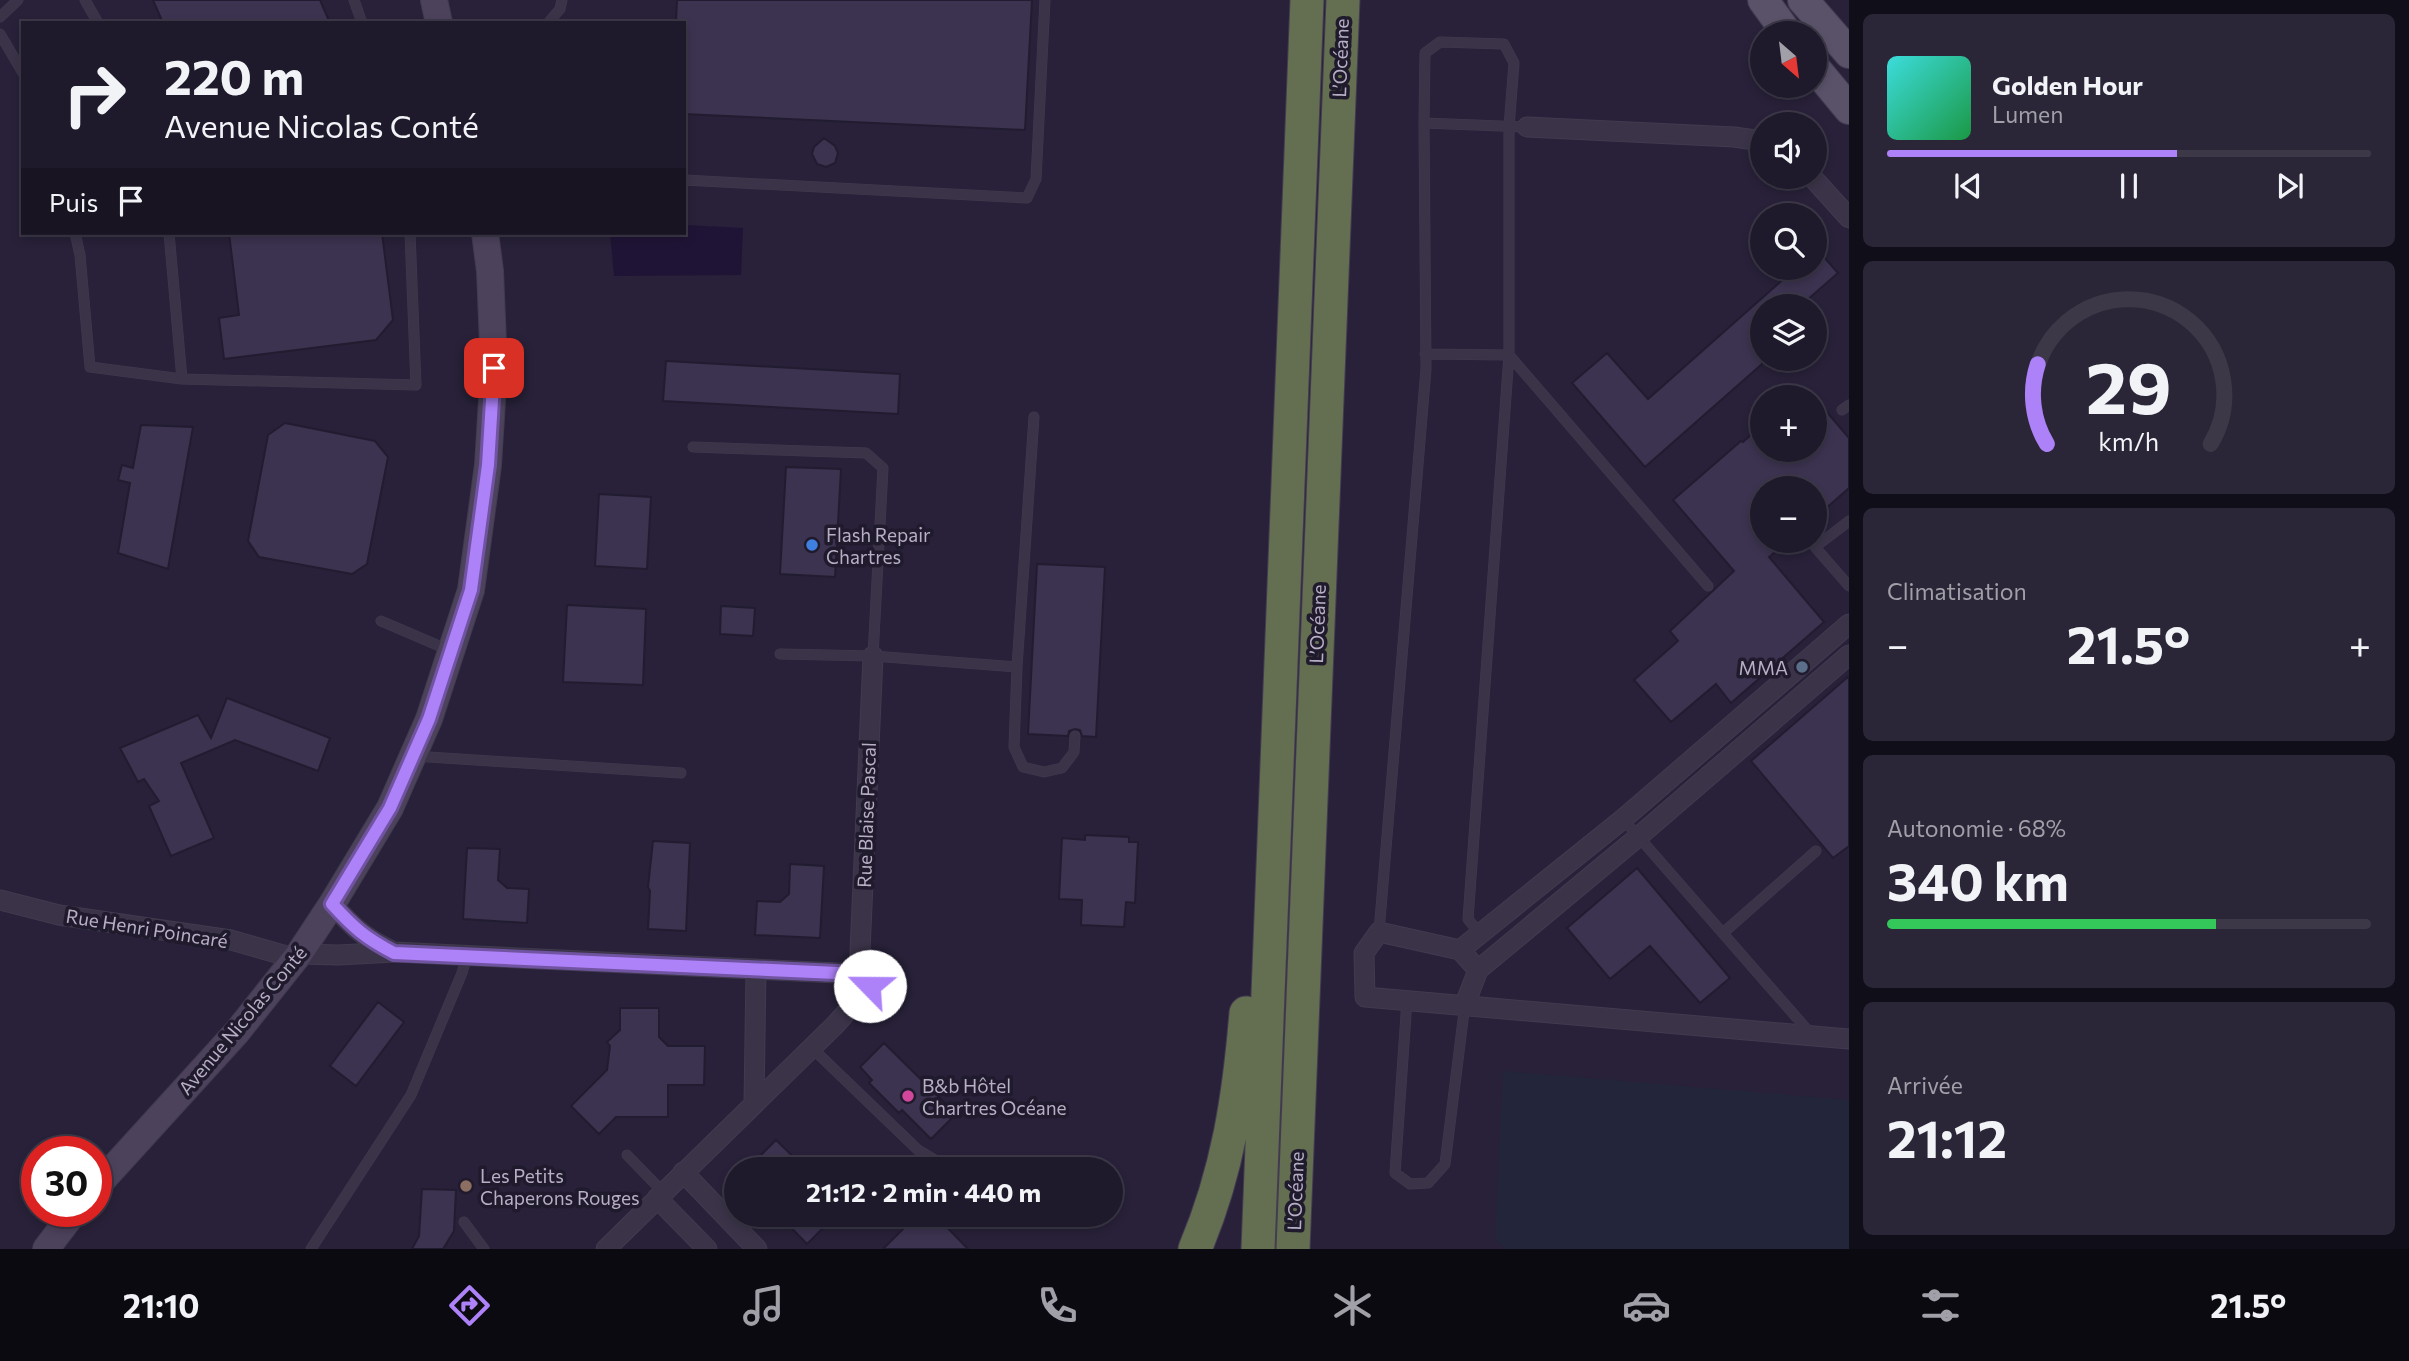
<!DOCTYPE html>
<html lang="fr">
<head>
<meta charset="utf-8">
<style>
  :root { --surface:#1e192b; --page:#2b2637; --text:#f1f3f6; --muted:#a1a0a9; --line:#3c3847; --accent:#ad81f8 }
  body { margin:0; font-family:Commissioner,sans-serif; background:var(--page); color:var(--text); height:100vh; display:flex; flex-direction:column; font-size:26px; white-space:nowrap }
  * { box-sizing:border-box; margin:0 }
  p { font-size:23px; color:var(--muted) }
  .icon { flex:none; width:38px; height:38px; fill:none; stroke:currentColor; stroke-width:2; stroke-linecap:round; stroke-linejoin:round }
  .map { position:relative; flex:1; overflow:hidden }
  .details { display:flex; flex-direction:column; gap:14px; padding:14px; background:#100e18; width:560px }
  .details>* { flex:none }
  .top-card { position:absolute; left:21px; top:21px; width:665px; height:214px; border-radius:0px; box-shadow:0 4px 10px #0003,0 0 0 2px var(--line); background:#1e192b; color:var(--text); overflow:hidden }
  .needle { width:46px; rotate:152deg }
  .controls { position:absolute; left:1750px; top:21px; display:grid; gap:14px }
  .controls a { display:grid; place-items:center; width:77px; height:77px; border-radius:50%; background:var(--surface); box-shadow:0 4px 10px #0003,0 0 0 2px var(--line); font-size:35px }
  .speed { position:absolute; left:21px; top:1136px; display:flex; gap:14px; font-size:35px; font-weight:700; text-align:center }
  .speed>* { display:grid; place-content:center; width:91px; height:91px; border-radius:50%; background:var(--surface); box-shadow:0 4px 10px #0003,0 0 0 2px var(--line); line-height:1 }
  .speed .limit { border:10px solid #d22; background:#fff; color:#111 }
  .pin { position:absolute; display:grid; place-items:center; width:60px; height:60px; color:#fff; margin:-30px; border-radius:14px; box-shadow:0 4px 10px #0006 }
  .me { position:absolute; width:77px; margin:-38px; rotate:293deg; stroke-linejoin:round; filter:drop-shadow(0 0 5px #0008) }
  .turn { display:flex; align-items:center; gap:24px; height:147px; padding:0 28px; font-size:32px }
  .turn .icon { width:91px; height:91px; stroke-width:2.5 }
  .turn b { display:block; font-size:49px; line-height:60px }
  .then { display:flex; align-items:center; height:66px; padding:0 28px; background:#0003; gap:14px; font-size:26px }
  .big { font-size:52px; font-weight:700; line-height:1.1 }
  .details .tile { flex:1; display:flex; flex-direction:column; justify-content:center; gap:10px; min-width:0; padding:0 24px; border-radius:10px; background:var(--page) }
  .details .dial { align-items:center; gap:0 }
  .dial svg { height:182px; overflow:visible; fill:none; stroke:var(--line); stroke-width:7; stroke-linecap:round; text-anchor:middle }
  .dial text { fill:var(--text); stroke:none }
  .song { display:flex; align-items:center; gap:21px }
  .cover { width:84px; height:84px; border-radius:10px; background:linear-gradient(135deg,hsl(180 70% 55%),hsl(140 70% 35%)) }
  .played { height:7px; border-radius:4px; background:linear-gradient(90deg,var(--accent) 60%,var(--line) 60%) }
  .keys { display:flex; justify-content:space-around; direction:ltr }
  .heat { display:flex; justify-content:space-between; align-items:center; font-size:38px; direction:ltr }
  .charge { height:10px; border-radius:5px; background:linear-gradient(90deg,#34c759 68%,var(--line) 0) }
  .trip { position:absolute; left:724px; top:1157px; width:399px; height:70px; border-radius:35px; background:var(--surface); box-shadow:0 4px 10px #0003,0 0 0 2px var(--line); font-weight:700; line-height:70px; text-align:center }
  .tab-bar { display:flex; height:112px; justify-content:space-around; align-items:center; background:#0c0a11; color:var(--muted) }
  .tab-bar .icon { width:49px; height:49px }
  .tab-bar .on { color:var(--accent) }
  .tab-bar b { font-size:32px; color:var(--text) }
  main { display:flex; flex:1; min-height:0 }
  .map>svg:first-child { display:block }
</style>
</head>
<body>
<main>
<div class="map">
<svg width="1849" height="1249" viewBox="0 0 1849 1249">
  <rect width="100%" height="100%" fill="#282139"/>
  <path fill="#23263a" d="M 1503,1071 L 1849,1100 L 1849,1249 L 1506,1249 L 1495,1239 Z"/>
  <path fill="#201436" d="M 684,225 L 743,228 L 741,275 L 614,276 L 610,233 L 684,233 Z"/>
  <path fill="#3c3350" stroke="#221c30" stroke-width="2" d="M 153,0 L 320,0 L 330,23 L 163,23 Z
    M 677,0 L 1032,0 L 1025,130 L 684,114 L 684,23 L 676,21 Z
    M 824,138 L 835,146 L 838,153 L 835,163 L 826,167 L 817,164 L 812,154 L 814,147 Z
    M 229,233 L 382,233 L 393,320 L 376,340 L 224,359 L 219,318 L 239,315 Z
    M 1815,247 L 1838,273 L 1807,300 L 1812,306 L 1762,306 L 1762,364 L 1645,467 L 1572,383 L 1607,353 L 1648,399 L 1796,268 L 1815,268 Z
    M 666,361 L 900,374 L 898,414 L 663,401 Z
    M 1815,398 L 1849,438 L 1849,488 L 1815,518 L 1815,488 L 1762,488 L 1762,541 L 1788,541 L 1769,557 L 1824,622 L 1731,703 L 1716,684 L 1671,722 L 1634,680 L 1678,641 L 1670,631 L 1734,571 L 1673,500 L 1741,441 L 1743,442 L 1762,425 L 1762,450 L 1815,450 Z
    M 285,423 L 375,441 L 388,457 L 367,564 L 352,574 L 259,557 L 248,541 L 268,435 Z
    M 141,425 L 193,427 L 168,569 L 118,553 L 130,483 L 118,480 L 122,465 L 133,468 Z
    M 786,467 L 841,469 L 835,577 L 780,574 Z
    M 599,494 L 651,497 L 647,569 L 595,566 Z
    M 1037,564 L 1105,567 L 1096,737 L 1082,736 L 1080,730 L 1075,729 L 1069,731 L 1068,736 L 1028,734 Z
    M 567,605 L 646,609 L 643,685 L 563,682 Z
    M 721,606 L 755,608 L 753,636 L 720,634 Z
    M 1849,676 L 1849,846 L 1833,858 L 1751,761 Z
    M 227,698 L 330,738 L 318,771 L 235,740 L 181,763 L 214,838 L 171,856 L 149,806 L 159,801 L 144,779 L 138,782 L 120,748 L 198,715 L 211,738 Z
    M 1085,835 L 1129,837 L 1129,842 L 1138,842 L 1135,903 L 1126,902 L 1124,927 L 1081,925 L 1082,900 L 1059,899 L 1062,838 L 1085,840 Z
    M 653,841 L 690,843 L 686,931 L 648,929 L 650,891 L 648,887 Z
    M 467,848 L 500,849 L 498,880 L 507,888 L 529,889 L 527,923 L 463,919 Z
    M 790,864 L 824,866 L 820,938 L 755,935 L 757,901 L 780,902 L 789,894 Z
    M 1637,868 L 1730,978 L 1700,1003 L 1650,946 L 1610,979 L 1567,928 Z
    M 378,1002 L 404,1022 L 356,1086 L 330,1066 Z
    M 620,1008 L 659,1008 L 659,1037 L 668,1046 L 705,1046 L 704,1085 L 668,1085 L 668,1117 L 616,1117 L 599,1134 L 571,1106 L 607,1070 L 610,1046 L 607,1042 L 620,1030 Z
    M 884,1043 L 956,1114 L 931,1139 L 902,1110 L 899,1113 L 869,1083 L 872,1080 L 860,1067 Z
    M 776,1140 L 806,1169 L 747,1169 Z
    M 422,1189 L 456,1190 L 454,1231 L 443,1249 L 412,1249 L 419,1236 Z
    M 778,1214 L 837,1214 L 807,1244 Z
    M 918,1214 L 934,1214 L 968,1249 L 883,1249 Z"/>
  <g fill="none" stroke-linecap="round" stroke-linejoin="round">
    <g stroke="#413b4f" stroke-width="11">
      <path id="lane" d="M 85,0 L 98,23
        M 354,0 L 362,23
        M 0,17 L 18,0
        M 548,23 L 560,9 L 562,0
        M 0,34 L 23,73
        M 1424,123 L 1425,53 L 1440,42 L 1504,44 L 1514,63 L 1509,127 L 1509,355 L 1468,919 L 1480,934
        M 684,180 L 1027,198 L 1036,179 L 1045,0
        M 75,233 L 80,255 L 90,367 L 182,379 L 416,385 L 410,233
        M 169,233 L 182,379
        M 1425,354 L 1509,355 L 1708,586
        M 1842,410 L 1849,405
        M 1034,417 L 1017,667 L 1014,747 L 1023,767 L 1044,772 L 1062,768 L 1074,752 L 1075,736
        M 693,447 L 866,453 L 883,468 L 873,656
        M 1849,521 L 1815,547 L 1849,586
        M 381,621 L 451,651
        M 780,654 L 873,656 L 1017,667
        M 413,756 L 681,773
        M 1623,819 L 1811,1034
        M 1379,932 L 1426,369 L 1424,123 L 1527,127
        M 1723,933 L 1816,851
        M 1407,1000 L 1395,1173 L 1410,1184 L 1428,1183 L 1445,1164 L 1465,1004
        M 812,1048 L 918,1150 L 935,1160
        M 627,1155 L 663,1192
        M 464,1222 L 484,1249
        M 311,1249 L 411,1095 L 462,973 L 467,956"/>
    </g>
    <g stroke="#413b4f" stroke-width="21">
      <path id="street" d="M 1527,127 L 1734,137 L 1762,141
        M 1812,177 L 1849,218
        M 0,900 L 59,915 L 231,940 L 294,958
        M 332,904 C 351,925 364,938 390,950
        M 1460,950 L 1623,819 L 1849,624
        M 299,954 L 339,955 L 394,952 L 859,974 L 870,986 L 835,1025 L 606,1249
        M 1478,970 L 1460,950 L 1379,932 L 1364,953 L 1365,997 L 1849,1039
        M 859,974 L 873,656
        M 1465,1004 L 1478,970 L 1638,837 L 1849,655
        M 754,1104 L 756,969
        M 683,1172 L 757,1249
        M 657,1198 L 707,1249"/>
    </g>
    <g stroke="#413b4f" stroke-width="28">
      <path id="secondary" d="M 434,0 L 439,23
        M 96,1187 L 237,1032 L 299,954 L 332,904 L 390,808 L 429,719 L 471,590 L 488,465 L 494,368 L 490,271 L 485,233
        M 46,1249 L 75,1211"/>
    </g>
    <g stroke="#413b4f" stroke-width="32">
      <path id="primary" d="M 1763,0 L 1787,33
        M 1803,0 L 1849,53
        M 1815,68 L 1849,109"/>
    </g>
    <g stroke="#433c51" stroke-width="35">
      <path id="highway" d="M 1195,1249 C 1228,1171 1239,1097 1246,1013
        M 1258,1249 L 1307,0
        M 1293,1249 L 1343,0"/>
    </g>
    <use href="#lane" stroke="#3b3449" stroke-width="10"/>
    <use href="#street" stroke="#3b3449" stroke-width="19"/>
    <use href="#secondary" stroke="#4c425c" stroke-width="26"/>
    <use href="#primary" stroke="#5a5269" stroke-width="30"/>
    <use href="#highway" stroke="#646f51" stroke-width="33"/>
  </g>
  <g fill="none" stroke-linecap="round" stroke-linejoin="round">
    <g stroke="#7054a1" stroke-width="18">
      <path id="route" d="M 494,368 L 488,465 L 471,590 L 429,719 L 390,808 L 332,904 C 354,928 365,938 394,953 L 859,974 L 870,986"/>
    </g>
    <use href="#route" stroke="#ad81f8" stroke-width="12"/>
  </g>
  <circle fill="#3f7fe0" stroke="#201a2d" stroke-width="2.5" cx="812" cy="545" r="7"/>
  <circle fill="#5c6f8a" stroke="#201a2d" stroke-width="2.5" cx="1802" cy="667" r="7"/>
  <circle fill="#d1479c" stroke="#201a2d" stroke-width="2.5" cx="908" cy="1096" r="7"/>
  <circle fill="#8d6e63" stroke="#201a2d" stroke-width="2.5" cx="466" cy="1186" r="7"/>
  <g text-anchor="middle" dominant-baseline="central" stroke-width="7" stroke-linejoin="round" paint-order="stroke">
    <g font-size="19" fill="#b7afc5" stroke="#201a2d">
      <text transform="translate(1340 58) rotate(-88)">L’Océane</text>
      <text transform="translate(1317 624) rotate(-88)">L’Océane</text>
      <text transform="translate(866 815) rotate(-88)">Rue Blaise Pascal</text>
      <text transform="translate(147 928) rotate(9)">Rue Henri Poincaré</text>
      <text transform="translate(242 1020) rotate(-50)">Avenue Nicolas Conté</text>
      <text transform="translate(1295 1191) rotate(-88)">L’Océane</text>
    </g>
    <g font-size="19" fill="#b7afc5" stroke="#201a2d" text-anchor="start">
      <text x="826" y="534">Flash Repair<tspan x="826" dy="22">Chartres</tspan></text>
      <text x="1788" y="667" text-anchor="end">MMA</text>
      <text x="922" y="1085">B&amp;b Hôtel<tspan x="922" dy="22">Chartres Océane</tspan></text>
      <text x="480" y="1175">Les Petits<tspan x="480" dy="22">Chaperons Rouges</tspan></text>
    </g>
  </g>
</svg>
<div class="controls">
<a><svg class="needle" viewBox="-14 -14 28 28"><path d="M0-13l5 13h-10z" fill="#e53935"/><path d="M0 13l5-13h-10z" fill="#a1a0a9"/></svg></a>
<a><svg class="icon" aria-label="sound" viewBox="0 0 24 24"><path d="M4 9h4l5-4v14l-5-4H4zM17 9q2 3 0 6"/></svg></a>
<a><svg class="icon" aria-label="search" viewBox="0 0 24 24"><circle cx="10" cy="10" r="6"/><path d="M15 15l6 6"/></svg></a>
<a><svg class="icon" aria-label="layers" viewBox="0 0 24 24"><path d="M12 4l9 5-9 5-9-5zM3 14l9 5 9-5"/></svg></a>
<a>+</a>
<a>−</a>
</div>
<div class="speed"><div class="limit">30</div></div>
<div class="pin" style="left:494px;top:368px;background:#d93025"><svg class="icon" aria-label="arrive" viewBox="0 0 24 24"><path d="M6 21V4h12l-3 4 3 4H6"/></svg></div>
<svg class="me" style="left:870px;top:986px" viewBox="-20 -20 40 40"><circle r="19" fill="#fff"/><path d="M0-13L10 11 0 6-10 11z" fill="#ad81f8"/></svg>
<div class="trip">21:12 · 2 min · 440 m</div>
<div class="top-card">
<div class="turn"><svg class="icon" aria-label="right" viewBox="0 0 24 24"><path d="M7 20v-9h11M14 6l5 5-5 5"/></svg><div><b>220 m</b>Avenue Nicolas Conté</div></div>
<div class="then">Puis<svg class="icon" aria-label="arrive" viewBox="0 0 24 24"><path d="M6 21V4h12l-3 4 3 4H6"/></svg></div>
</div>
</div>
<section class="details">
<div class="tile">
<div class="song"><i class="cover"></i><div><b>Golden Hour</b><p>Lumen</p></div></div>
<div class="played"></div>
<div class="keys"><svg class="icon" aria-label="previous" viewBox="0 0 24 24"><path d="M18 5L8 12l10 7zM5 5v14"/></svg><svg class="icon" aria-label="pause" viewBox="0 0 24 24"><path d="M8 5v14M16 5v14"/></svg><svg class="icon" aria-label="next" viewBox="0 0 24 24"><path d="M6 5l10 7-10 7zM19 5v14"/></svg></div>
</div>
<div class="tile dial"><svg viewBox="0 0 100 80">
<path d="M14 69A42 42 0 1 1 86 69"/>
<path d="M14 69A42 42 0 0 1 10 34" stroke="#ad81f8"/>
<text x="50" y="56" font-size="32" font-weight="700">29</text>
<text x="50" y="72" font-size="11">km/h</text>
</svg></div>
<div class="tile"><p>Climatisation</p>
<div class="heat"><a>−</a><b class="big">21.5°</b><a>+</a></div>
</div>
<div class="tile"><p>Autonomie · 68%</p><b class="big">340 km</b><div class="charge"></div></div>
<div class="tile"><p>Arrivée</p><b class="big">21:12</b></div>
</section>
</main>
<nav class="tab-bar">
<b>21:10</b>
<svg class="icon on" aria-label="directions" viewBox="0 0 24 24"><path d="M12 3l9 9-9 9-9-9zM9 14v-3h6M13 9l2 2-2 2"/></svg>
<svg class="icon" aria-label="music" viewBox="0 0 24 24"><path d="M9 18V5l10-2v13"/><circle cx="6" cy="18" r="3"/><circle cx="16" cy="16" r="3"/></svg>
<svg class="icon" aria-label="phone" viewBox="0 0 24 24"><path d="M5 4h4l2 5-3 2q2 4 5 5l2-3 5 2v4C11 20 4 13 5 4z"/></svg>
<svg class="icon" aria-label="climate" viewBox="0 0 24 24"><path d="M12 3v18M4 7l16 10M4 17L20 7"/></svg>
<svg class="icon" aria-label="car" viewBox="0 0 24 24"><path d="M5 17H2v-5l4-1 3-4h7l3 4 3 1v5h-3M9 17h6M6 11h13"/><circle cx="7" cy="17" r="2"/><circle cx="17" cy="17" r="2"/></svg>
<svg class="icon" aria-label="filters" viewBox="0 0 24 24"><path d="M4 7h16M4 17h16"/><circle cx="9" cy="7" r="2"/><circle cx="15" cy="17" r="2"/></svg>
<b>21.5°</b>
</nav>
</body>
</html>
